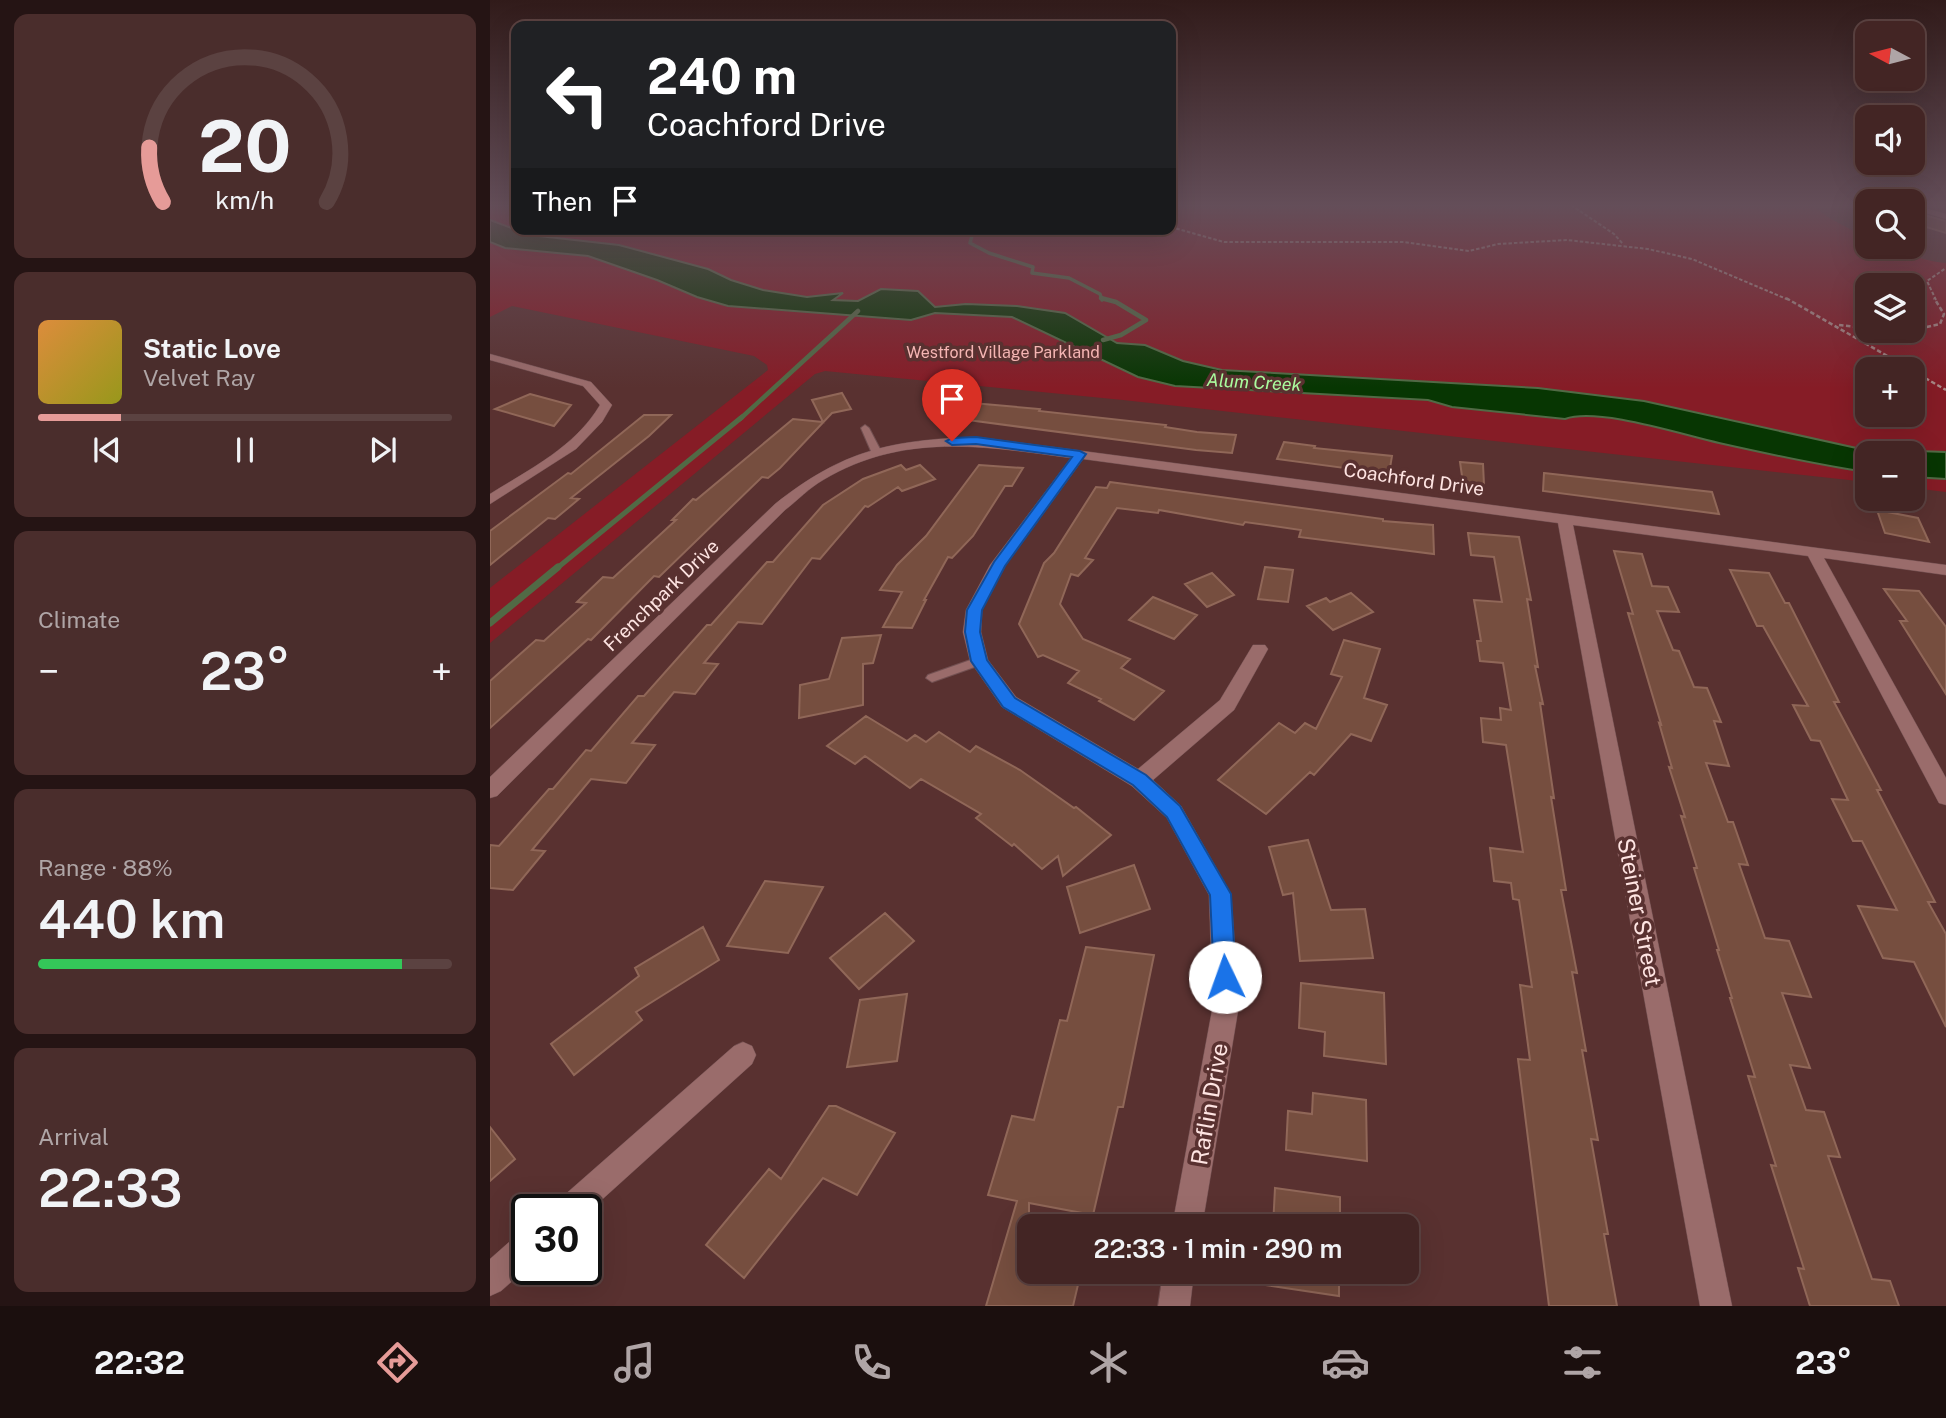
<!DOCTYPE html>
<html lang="en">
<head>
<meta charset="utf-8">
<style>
  :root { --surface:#432524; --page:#4a2d2c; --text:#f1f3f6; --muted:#afa5a6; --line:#5b4241; --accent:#e69b98 }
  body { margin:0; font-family:"Public Sans",sans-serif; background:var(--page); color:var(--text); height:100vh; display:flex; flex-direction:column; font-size:26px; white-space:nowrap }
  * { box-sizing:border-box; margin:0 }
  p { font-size:23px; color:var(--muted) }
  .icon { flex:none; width:38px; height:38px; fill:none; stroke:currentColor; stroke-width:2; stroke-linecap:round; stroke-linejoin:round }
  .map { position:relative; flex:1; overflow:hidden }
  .side { display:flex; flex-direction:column; gap:14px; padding:14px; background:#251414; width:490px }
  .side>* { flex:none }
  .guide { position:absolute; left:21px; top:21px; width:665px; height:214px; border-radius:14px; box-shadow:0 7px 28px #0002,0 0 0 2px var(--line); background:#202124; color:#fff; overflow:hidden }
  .needle { width:46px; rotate:277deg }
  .controls { position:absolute; left:1365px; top:21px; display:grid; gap:14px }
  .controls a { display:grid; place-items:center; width:70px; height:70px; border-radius:14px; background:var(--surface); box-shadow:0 7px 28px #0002,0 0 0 2px var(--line); font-size:35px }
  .speed { position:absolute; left:21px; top:1194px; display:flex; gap:14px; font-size:35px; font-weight:700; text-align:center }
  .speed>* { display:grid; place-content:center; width:91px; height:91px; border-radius:50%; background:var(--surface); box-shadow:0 7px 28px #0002,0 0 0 2px var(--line); line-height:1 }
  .speed .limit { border:4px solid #111; border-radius:10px; background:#fff; color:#111 }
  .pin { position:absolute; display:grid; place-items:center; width:60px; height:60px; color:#fff; margin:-72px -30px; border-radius:50% 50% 50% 0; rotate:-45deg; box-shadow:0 0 7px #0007 }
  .pin .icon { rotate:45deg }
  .me { position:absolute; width:77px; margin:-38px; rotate:357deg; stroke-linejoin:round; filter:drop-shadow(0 0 5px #0008) }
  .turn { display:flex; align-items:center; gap:24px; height:147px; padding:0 21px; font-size:32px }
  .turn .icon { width:91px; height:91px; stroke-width:2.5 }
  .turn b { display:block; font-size:49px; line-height:60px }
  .then { display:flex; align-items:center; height:66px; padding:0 21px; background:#0003; gap:14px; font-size:26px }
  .big { font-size:52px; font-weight:600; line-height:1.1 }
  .side .tile { flex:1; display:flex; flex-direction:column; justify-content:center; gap:10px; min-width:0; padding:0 24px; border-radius:14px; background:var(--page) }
  .side .dial { align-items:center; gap:0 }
  .dial svg { height:182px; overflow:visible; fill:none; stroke:var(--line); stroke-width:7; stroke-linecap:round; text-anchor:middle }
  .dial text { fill:var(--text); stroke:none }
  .song { display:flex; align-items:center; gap:21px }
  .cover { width:84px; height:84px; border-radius:10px; background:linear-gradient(135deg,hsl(30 70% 55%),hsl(60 70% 35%)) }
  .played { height:7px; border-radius:4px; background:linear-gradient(90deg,var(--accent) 20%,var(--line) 20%) }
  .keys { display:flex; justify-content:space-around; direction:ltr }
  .heat { display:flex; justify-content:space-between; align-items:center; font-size:38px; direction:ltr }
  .charge { height:10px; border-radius:5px; background:linear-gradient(90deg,#34c759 88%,var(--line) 0) }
  .trip { position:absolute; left:527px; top:1214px; width:402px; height:70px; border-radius:14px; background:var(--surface); box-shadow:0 7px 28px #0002,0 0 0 2px var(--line); font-weight:600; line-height:70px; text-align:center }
  .menu { display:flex; height:112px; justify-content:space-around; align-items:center; background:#1b0f0e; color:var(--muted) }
  .menu .icon { width:49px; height:49px }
  .menu .current { color:var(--accent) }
  .menu b { font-size:32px; color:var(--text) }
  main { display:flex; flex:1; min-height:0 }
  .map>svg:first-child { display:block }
</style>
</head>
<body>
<main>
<section class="side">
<div class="tile dial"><svg viewBox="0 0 100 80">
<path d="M14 69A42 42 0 1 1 86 69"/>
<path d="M14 69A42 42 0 0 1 8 45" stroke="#e69b98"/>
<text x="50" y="56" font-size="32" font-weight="700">20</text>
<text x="50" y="72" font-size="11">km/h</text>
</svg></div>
<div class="tile">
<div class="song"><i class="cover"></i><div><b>Static Love</b><p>Velvet Ray</p></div></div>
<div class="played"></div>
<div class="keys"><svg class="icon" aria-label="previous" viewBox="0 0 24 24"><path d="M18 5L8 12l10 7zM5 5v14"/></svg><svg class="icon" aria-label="pause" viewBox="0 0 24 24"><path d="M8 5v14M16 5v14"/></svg><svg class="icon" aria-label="next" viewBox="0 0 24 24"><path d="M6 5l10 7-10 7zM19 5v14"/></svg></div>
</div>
<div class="tile"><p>Climate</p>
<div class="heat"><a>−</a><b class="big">23°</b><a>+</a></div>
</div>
<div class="tile"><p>Range · 88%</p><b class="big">440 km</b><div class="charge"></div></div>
<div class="tile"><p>Arrival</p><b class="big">22:33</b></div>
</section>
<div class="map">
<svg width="1456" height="1306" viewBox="0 0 1456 1306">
  <rect width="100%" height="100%" fill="#593130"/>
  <path fill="#861c26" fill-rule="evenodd" d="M 0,205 L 26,205 L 26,229 L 681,229 L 681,205 L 1321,205 L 1341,219 L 1377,238 L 1377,247 C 1404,247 1429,261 1456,263 L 1456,492 L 1423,488 L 1423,453 L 1377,453 L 1377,482 L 633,400 L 335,371 L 325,374 L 0,643 L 0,588 L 278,370 L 277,365 L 264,356 L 22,306 L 0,317 L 0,242 L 15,248 L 98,256 L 167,280 L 207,297 L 238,306 L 421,320 L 445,313 L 522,317 L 598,354 L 730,370 L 693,361 L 655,345 L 627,343 L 575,313 L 527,306 L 482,312 L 322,302 L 0,231 ZM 1377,285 L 1423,285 L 1423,331 L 1377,331 ZM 1377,369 L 1423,369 L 1423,415 L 1377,415 Z"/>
  <path fill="#073602" stroke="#516a45" stroke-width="2" d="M 0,220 L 40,235 L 129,245 L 218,269 L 241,280 L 273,290 L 317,297 L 353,293 L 343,300 L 368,301 L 391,289 L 428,291 L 445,307 L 476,304 L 527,306 L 575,313 L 627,343 L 655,345 L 693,361 L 732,370 L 1048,388 L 1154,401 L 1371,449 L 1456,452 L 1456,479 L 1423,477 L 1423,453 L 1377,453 L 1377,472 C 1327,465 1278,454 1229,443 C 1193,435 1108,407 1075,419 L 962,407 L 938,400 L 685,386 L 648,377 L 522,317 L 445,313 L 421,320 L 238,306 L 207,297 L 167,280 L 98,256 L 15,248 L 0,242 Z"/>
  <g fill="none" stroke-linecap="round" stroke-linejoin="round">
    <path stroke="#516a45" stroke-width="3.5" d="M 490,229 L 482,236 L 480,243 L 499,253 L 543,267 L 542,273 L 579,278 L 610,294 L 612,300"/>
    <path stroke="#516a45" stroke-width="4.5" d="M 611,298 L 626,302 L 656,320 L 631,335 L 613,340
      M 250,419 L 368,311"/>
    <path stroke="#516a45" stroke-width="5" d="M 66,569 L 252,417"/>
    <path stroke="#516a45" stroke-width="7" d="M 0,623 L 68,567"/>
  </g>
  <path fill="#764e3f" stroke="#906758" stroke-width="2" d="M 1423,212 L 1456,221 L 1456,233 L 1423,223 Z
    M 352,393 L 361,409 L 342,413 L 290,468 L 278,478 L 272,477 L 169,577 L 164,576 L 101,640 L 98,639 L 0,728 L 0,681 L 46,640 L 54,641 L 96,603 L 87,602 L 113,577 L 123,578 L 186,520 L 182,520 L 203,499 L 206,500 L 303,419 L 333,422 L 322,400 Z
    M 40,394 L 81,405 L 64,426 L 5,409 Z
    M 448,400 L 550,409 L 549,411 L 676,425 L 675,427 L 707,432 L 746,435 L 742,453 L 706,450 L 447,416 Z
    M 154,415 L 181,415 L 159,436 L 81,498 L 89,499 L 65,519 L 58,518 L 0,565 L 0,531 L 78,473 L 81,474 Z
    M 794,442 L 825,446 L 824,448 L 902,456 L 899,474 L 787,459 Z
    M 970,462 L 993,464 L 994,485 L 973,483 Z
    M 411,465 L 416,470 L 430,465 L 445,479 L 412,491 L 408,487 L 378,507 L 375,506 L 330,559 L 322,558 L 272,624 L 248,622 L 214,663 L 228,664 L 205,694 L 184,692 L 142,743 L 165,745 L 136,783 L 101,779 L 42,850 L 55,851 L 23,890 L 0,888 L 0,845 L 9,846 L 59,789 L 63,789 L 96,750 L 101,751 L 148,696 L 154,696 L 217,625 L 221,625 L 277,562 L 283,562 L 333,505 L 373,479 Z
    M 489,465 L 533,468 L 522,486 L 515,486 L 483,536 L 462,558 L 458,557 L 434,600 L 436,600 L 422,628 L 393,627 L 412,592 L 390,590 L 407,565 L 436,536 Z
    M 1054,473 L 1222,492 L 1229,514 L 1053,491 Z
    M 620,482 L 893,519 L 893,521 L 943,525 L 944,554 L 809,537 L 811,530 L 755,522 L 753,525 L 669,510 L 668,513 L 627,508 L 595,558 L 603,560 L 588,576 L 581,574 L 570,604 L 593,639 L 640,659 L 631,668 L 674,691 L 644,720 L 609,701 L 611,699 L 578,683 L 589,671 L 553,655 L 548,657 L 529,624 L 554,563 L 564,553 L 606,487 L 617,488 Z
    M 1387,510 L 1428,518 L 1439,542 L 1395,533 Z
    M 978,533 L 1029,537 L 1041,600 L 1037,599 L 1048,667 L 1045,666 L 1053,704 L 1050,703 L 1064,798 L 1061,797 L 1076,890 L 1071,890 L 1087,973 L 1082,972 L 1096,1051 L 1092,1050 L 1108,1140 L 1101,1139 L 1118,1234 L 1114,1234 L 1127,1306 L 1059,1306 L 1028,1059 L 1040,1060 L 1030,985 L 1042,987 L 1029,900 L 1023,899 L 1021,883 L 1004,881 L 1000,848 L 1033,852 L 1016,745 L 993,742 L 991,718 L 1011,720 L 1010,708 L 1021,710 L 1013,663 L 990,661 L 987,641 L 991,641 L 984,600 L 1012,602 L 1004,557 L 981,555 Z
    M 1124,551 L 1152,554 L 1162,586 L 1178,587 L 1189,612 L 1167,611 L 1183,650 L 1189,651 L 1204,687 L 1217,688 L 1231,722 L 1224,721 L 1239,766 L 1216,763 L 1238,822 L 1243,822 L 1258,865 L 1249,864 L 1275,938 L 1299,941 L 1321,997 L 1292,993 L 1320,1068 L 1300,1065 L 1316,1110 L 1334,1112 L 1350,1157 L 1338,1156 L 1382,1279 L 1400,1281 L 1409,1306 L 1320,1306 L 1308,1268 L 1314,1269 L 1281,1165 L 1286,1166 L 1258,1076 L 1265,1077 L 1240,998 L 1242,998 L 1227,950 L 1229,950 L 1204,868 L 1207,868 L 1191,816 L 1195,817 L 1179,767 L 1182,768 L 1169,723 L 1171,724 L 1138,613 L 1143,614 Z
    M 775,567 L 803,570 L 798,602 L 768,599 Z
    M 1240,570 L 1279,573 L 1295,603 L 1299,603 L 1349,702 L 1344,702 L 1391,790 L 1387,790 L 1445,902 L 1438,902 L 1456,934 L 1456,1027 L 1424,962 L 1393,958 L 1368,906 L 1407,910 L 1372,841 L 1363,841 L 1342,799 L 1358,800 L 1330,741 L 1321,740 L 1303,705 L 1318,706 L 1273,626 L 1267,626 Z
    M 722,573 L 744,595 L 717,607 L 695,584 Z
    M 1394,589 L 1429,591 L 1456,627 L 1456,694 L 1410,621 L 1417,621 Z
    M 861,593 L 883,612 L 843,630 L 817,606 L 836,598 L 840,602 Z
    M 663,597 L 707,615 L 684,639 L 639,620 Z
    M 391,635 L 383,663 L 373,664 L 373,705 L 309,718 L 310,685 L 339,679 L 352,638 Z
    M 854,640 L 890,649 L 874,698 L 897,705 L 881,741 L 861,734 L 824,775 L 820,772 L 776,814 L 728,780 L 789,723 L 805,733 L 815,723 L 826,729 L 852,677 L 841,674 Z
    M 376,716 L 417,741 L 425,735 L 436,742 L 449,732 L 480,752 L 486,746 L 530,770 L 584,808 L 586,807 L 621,835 L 573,876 L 568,856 L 552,869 L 524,844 L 522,846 L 486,818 L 491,814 L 431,779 L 420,788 L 375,756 L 365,764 L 337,746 Z
    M 818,840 L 841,910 L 875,909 L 883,958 L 810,961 L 803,893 L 793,895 L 779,847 Z
    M 644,865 L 660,909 L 590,933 L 577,887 Z
    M 275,881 L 333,887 L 298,953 L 237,946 Z
    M 395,913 L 424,941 L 369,989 L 340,958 Z
    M 213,927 L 229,960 L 146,1012 L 152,1020 L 84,1075 L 61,1044 L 149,976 L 145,968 Z
    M 596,947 L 664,955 L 633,1107 L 628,1107 L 603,1215 L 539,1203 L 539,1272 L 591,1272 L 583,1306 L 496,1306 L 527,1201 L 498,1195 L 522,1116 L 544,1120 L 570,1020 L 577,1021 Z
    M 811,983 L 894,993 L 896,1064 L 834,1056 L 835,1032 L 809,1028 Z
    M 417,994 L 407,1061 L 357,1067 L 370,1000 Z
    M 823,1093 L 876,1100 L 877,1161 L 796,1150 L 798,1111 L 822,1114 Z
    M 339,1106 L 346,1106 L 405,1133 L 367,1195 L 333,1178 L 254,1278 L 216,1245 L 279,1169 L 291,1179 Z
    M 0,1127 L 25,1159 L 0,1181 Z
    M 785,1188 L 850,1197 L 850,1227 L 783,1227 Z
    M 762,1272 L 849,1272 L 849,1296 L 761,1283 Z"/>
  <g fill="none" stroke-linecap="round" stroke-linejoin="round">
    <g stroke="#725051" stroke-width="2">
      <path id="lane" d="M 375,425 L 379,428 L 391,451 L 389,453 L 383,453 L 381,451 L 371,428 Z
        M 489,657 L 493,658 L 495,661 L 493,664 L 442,682 L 436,678 L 438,675 Z"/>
    </g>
    <g stroke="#725051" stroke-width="1">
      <path id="street" d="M 1423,205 L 1456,214 L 1456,219 L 1423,209 Z
        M 0,354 L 101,382 L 122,405 L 112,422 L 86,449 L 0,504 L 0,494 C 40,469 85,447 110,405 L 93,386 L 0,360 Z
        M 486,437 L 1456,565 L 1456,575 L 1334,558 L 1456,778 L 1456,805 L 1449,803 L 1318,556 L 1083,525 L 1242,1306 L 1210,1306 L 1068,523 L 593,459 L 515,566 L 492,610 L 491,632 L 498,660 L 526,697 L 648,769 L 730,700 L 763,645 L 775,645 L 778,649 L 744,710 L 663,780 L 691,806 L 741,894 L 749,1005 L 712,1227 L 682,1227 L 723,1005 L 719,895 L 677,818 L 642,786 L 512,707 L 480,661 L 473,632 L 476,610 L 500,565 L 581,458 C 494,446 413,432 333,480 C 319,488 308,500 295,510 L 7,796 L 0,798 L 0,777 L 285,504 C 353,450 401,440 486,437 Z
        M 253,1042 L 262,1046 L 266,1055 L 262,1064 L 96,1214 L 96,1209 L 65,1209 L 70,1199 L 244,1046 Z
        M 37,1232 L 37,1268 L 11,1291 L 0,1296 L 0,1259 L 26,1236 Z
        M 673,1272 L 704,1272 L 700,1306 L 668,1306 Z"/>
    </g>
    <path stroke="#ab8a88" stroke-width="2" stroke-dasharray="3.5 2" stroke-linecap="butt" d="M 1081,205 L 1124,234 L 1133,244
      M 681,227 L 734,242 L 914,242 L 979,251 L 1008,244 L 1077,240 L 1158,249 L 1202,259 L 1299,300
      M 1446,300 L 1437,281 L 1456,268"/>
    <path stroke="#ab8a88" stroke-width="2.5" stroke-dasharray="4.5 2.5" stroke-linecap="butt" d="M 1296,298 L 1420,369
      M 1349,325 L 1377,328
      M 1423,330 L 1450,324 L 1454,314 L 1444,298
      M 1423,371 L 1456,390"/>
    <use href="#lane" fill="#9a6c6b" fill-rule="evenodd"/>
    <use href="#street" fill="#9a6c6b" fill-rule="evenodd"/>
  </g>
  <linearGradient id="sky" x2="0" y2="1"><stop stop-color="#311b1a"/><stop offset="0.53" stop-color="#644e59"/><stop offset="1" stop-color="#644e59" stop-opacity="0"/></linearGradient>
  <rect width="1456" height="388" fill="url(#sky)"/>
  <path fill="#1a73e8" stroke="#114b97" stroke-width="2" d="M 486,437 L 590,451 L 596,454 L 515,566 L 492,610 L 490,632 L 497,660 L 525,698 L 656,775 L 690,806 L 741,894 L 746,977 L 743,985 L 735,988 L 727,985 L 724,977 L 720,895 L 677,817 L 643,785 L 513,707 L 481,661 L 475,632 L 477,610 L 504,562 L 582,457 L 486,444 L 462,445 L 456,441 L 462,438 Z"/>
  <g text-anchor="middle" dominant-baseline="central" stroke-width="7" stroke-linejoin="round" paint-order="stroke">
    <g font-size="16" fill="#f5b5b3" stroke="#593130">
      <text x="513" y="352">Westford Village Parkland</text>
    </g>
    <g font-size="18" font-style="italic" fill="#aafc9e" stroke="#593130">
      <text transform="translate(764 382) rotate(3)">Alum Creek</text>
    </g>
    <g font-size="19" fill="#fee4e2" stroke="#593130">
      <text transform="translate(924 479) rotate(8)">Coachford Drive</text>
      <text transform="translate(171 595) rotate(-44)">Frenchpark Drive</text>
    </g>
    <g font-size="23" fill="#fee4e2" stroke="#593130">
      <text transform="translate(1150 912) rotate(79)">Steiner Street</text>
      <text transform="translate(719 1104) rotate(-80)">Raflin Drive</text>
    </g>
  </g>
</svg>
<div class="controls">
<a><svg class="needle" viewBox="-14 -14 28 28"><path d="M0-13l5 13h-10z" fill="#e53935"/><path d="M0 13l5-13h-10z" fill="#afa5a6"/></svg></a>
<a><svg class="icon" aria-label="sound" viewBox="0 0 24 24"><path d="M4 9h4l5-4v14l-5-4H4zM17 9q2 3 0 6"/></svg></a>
<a><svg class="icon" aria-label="search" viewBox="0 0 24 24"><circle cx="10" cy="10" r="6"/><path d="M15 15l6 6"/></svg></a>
<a><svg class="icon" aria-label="layers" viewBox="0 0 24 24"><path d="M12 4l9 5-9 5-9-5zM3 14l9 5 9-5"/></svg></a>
<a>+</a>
<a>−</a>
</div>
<div class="speed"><div class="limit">30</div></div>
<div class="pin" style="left:462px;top:441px;background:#d93025"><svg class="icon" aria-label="arrive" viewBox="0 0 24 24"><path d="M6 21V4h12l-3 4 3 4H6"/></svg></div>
<svg class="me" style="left:735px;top:977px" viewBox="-20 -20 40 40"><circle r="19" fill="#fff"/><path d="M0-13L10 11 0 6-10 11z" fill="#1a73e8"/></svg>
<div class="trip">22:33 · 1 min · 290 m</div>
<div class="guide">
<div class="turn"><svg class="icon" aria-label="left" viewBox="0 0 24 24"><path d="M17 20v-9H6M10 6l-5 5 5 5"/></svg><div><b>240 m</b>Coachford Drive</div></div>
<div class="then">Then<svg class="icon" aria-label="arrive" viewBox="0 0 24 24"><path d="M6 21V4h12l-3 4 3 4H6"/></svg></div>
</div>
</div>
</main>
<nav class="menu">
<b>22:32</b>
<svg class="icon current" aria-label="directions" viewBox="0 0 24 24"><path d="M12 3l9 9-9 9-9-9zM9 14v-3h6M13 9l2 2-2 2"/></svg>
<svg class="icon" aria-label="music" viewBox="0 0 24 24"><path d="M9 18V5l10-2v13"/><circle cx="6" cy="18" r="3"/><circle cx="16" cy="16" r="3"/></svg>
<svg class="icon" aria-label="phone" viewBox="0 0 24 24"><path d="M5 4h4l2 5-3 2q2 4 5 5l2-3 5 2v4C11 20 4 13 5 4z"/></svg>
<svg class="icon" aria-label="climate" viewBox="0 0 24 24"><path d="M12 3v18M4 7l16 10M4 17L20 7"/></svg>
<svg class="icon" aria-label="car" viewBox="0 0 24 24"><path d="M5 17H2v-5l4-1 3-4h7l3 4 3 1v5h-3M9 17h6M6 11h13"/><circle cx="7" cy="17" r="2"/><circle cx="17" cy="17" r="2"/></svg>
<svg class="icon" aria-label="filters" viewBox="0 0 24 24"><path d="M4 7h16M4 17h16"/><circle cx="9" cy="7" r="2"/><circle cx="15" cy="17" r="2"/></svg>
<b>23°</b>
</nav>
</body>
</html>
